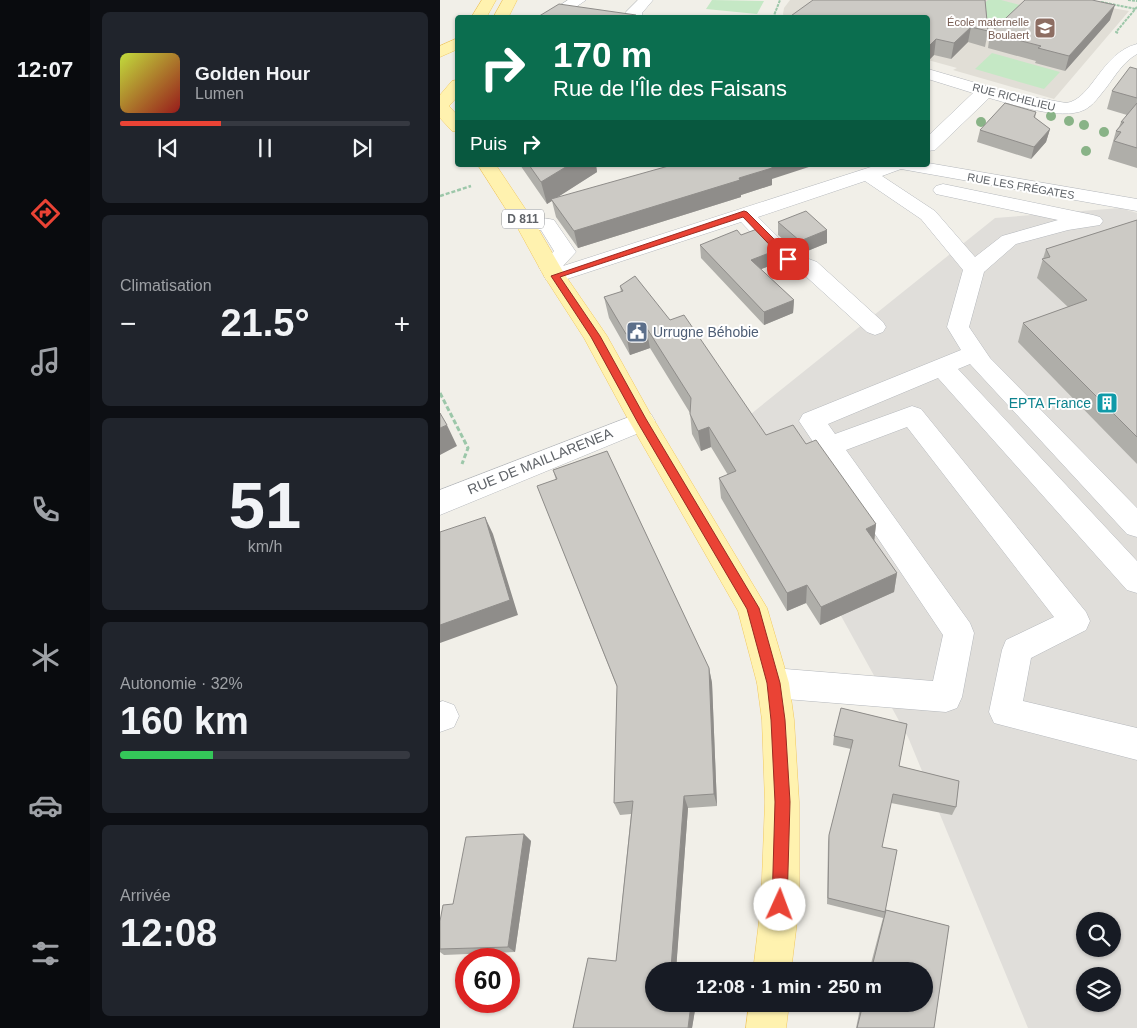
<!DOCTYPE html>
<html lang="fr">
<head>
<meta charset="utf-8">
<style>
  :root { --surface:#171b24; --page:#20242c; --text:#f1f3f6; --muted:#9ea1a6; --line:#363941; --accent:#ea4335 }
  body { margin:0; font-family:Helvetica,sans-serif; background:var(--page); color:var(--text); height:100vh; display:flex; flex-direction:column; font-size:19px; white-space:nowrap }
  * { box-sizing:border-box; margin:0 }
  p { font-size:16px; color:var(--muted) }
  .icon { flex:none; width:28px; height:28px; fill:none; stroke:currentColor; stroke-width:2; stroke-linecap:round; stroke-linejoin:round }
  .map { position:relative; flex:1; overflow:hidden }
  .panel { display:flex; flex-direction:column; gap:12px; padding:12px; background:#0d0f14; width:350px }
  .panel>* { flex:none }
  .guide { position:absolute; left:15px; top:15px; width:475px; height:152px; border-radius:5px; box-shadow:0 1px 4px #0004; background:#0b6e4f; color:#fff; overflow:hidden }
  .tools { position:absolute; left:636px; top:912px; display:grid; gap:10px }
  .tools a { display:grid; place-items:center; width:45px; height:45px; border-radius:50%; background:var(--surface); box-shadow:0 1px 4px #0004; font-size:25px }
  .speed { position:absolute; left:15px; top:948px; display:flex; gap:10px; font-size:25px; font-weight:700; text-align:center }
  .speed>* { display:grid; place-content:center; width:65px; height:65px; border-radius:50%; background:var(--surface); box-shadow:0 1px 4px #0004; line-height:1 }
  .speed .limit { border:8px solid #d22; background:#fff; color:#111 }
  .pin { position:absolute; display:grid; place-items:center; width:42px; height:42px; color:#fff; margin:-21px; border-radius:10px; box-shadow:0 2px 8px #0006 }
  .me { position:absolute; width:55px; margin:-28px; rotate:2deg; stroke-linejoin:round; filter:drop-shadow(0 0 4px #0008) }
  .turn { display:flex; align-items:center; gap:18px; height:105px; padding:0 15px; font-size:22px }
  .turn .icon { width:65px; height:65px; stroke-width:2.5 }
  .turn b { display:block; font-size:35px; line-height:42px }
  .then { display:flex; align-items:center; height:48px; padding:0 15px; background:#0003; gap:10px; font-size:19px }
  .big { font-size:38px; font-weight:800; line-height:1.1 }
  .panel .tile { flex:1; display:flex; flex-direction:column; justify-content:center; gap:8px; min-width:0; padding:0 18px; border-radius:8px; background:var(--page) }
  .panel .dial { align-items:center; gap:0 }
  .dial b { font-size:65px; line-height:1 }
  .song { display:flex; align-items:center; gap:15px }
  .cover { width:60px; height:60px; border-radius:8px; background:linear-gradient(135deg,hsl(70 70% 55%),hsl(0 70% 35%)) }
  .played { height:5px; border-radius:2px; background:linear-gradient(90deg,var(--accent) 35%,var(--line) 35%) }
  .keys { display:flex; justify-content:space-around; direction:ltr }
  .heat { display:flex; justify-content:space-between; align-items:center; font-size:28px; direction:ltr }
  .charge { height:8px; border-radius:4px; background:linear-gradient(90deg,#34c759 32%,var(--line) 0) }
  .trip { position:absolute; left:205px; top:962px; width:288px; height:50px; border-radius:25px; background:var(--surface); box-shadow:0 1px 4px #0004; font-weight:800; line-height:50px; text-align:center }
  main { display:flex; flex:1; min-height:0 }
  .tabs { display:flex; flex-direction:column; width:90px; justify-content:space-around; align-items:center; background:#090b0e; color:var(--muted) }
  .tabs .icon { width:35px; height:35px }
  .tabs .on { color:var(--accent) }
  .tabs b { font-size:22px; color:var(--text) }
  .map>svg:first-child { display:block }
</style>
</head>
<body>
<main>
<nav class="tabs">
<b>12:07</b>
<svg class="icon on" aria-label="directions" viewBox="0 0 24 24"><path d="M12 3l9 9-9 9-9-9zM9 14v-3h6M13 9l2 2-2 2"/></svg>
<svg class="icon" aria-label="music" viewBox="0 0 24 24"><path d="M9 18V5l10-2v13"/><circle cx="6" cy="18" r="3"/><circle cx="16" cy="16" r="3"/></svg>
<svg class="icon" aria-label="phone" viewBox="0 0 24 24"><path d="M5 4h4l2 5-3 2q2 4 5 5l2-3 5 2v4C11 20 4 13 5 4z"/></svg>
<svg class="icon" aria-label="climate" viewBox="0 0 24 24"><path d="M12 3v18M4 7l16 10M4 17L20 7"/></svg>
<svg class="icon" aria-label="car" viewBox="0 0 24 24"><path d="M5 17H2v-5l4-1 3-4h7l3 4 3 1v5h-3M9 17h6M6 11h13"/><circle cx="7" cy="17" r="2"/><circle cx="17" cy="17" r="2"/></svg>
<svg class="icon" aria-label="filters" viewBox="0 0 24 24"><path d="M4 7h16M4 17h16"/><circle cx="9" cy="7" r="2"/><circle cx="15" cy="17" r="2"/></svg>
</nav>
<section class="panel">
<div class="tile">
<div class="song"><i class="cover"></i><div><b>Golden Hour</b><p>Lumen</p></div></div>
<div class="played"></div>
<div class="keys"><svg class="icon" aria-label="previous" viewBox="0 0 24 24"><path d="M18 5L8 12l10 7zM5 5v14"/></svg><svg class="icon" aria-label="pause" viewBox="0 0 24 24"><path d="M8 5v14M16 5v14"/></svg><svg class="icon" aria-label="next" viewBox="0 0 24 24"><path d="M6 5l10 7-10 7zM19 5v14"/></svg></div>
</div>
<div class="tile"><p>Climatisation</p>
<div class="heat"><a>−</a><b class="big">21.5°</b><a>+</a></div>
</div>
<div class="tile dial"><b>51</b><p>km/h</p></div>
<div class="tile"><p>Autonomie · 32%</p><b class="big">160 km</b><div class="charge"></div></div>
<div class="tile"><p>Arrivée</p><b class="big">12:08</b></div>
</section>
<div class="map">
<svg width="697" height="1028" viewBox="0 0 697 1028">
  <rect width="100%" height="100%" fill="#f1efe8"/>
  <path fill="#e0deda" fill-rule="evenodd" d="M 680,208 L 697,213 L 697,1028 L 588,1028 L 468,737 L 296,426 L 555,218 ZM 645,921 L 672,921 L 672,949 L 645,949 ZM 645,976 L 672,976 L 672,1004 L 645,1004 Z"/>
  <path fill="#e1ded6" d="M 350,0 L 627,0 L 689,11 L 614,99 L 513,70 L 517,68 L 488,60 L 488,18 L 345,18 L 343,14 L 344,8 Z"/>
  <path fill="#c5e8c5" d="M 272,0 L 324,1 L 317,14 L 266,9 Z
    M 548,0 L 561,0 L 580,5 L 561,24 L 530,17 Z
    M 552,53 L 620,72 L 604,89 L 535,69 Z"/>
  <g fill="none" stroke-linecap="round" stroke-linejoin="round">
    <g stroke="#b5b8bc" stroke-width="1">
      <path id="minor" d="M 128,0 L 146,0 L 120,18 L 101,18 Z
        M 198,0 L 213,0 L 202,13 L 203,18 L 187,18 L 186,12 Z
        M 697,44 L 697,54 C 683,62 675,76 666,88 C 660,95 653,106 644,110 C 621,121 572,104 549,98 L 495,150 L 488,151 L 488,136 L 533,93 L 488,79 L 488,69 L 570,93 L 626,103 C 652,100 661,53 697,44 Z
        M 488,163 L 697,199 L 697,211 L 461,169 L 442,176 L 495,211 L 535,257 L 562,236 L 618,220 L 496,194 L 493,190 L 496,186 L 503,184 L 653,215 L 660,217 L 663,221 L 660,225 L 628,230 L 576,244 L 544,272 L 529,327 L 550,358 L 697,508 L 697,537 L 687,534 L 530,364 L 518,369 L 697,561 L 697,593 L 687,590 L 498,378 L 388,424 L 395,434 L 472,406 L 481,409 L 646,612 L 650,621 L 646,630 L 591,658 L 583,701 L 697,728 L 697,760 L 554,723 L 549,712 L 562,650 L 566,640 L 614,617 L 467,427 L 406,450 L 530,623 L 534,633 L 522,697 L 517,708 L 506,712 L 333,698 L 322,693 L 317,683 L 322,673 L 333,668 L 493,681 L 503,635 L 359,421 L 363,414 L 521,350 L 507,327 L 523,270 L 481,219 L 425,181 L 318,217 L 355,254 L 377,262 L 443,322 L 446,327 L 443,332 L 435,335 L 427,332 L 361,272 L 341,264 L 301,222 L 115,283 L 107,281 L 104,276 L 106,273 L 102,272 L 99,267 L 114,251 L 101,230 L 79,229 L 76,225 L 79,221 C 90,218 103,217 114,220 L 136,252 L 123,266 L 437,165 L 488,165 Z
        M 202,412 L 211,414 L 215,421 L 211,428 L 0,515 L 0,490 Z
        M 3,701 L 14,705 L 19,716 L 14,727 L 0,732 L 0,702 Z"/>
    </g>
    <g stroke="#f2c960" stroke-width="1">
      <path id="major" d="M 42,0 L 56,0 L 46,18 L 31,18 Z
        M 63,0 L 77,0 L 68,18 L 53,18 Z
        M 18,38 L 18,49 L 0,57 L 0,46 Z
        M 18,80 L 18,96 L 9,106 L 18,116 L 18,132 L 12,131 L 0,118 L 0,95 L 12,81 Z
        M 38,165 L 56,165 L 96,225 L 125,275 L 167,336 L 211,415 L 327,608 L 349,683 L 354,720 L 359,802 L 359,905 L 351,971 L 313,971 L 321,905 L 325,802 L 322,720 L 317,683 L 298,611 L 189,421 L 144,338 L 104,276 L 76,225 Z
        M 309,1004 L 349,1004 L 346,1028 L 306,1028 Z"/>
    </g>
    <path stroke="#9cc7a9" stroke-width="2" stroke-dasharray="3 1" stroke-linecap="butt" d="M 688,0 L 697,1
      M 661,2 L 696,9
      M 333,18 L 340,0
      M 678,33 L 676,32 L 697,7"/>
    <path stroke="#9cc7a9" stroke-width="2.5" stroke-dasharray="4 2" stroke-linecap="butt" d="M 0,196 L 31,186"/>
    <path stroke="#9cc7a9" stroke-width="3" stroke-dasharray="5 2.5" stroke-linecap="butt" d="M 0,393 L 28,448 L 22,464"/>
    <use href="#minor" fill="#fff" fill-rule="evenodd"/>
    <use href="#major" fill="#fff2af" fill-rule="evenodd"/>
  </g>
  <g fill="#89b387">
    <circle cx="611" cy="116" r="5"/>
    <circle cx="629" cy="121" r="5"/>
    <circle cx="541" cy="122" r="5"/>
    <circle cx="644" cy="125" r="5"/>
    <circle cx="664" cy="132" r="5"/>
    <circle cx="646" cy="151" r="5"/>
  </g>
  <path fill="#afaea9" d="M 545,0 L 548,31 L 545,47 L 528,42 L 511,59 L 494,55 L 488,61 L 488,18 Z
    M 670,20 L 625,71 L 595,63 L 596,61 L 548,48 L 550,33 Z
    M 697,69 L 697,168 L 668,159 L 676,131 L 679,127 L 681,122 L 687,115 L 667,109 L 672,91 Z
    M 596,112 L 595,118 L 610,129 L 606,142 L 591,159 L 537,142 L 540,130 Z
    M 80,165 L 156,165 L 157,172 L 116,198 L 332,179 L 332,185 L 301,195 L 301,197 L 138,248 L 116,217 L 112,201 L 107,204 Z
    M 697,220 L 697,464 L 578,342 L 583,323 L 628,307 L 597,278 L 606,249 Z
    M 338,222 L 387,230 L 387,243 L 360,254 L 338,235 Z
    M 301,235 L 337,263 L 321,269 L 354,300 L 353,313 L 324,325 L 261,258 L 260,245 Z
    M 180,286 L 230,320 L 326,435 L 366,444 L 436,524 L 434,541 L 457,573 L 454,592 L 380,625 L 366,603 L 347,611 L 281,498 L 279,478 L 288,475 L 271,447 L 261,451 L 252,434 L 250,413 L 210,348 L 190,355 L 169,318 L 164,297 L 181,292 Z
    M 167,451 L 269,668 L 272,683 L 277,806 L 248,808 L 236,968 L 256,970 L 256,971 L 214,971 L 214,1004 L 256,1004 L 252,1028 L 133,1028 L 148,958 L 176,961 L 191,814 L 180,815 L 174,803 L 177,687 L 97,486 L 116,480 L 113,470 Z
    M 401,708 L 467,724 L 459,766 L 519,781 L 516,807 L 512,815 L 451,803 L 442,847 L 457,850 L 445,912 L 446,910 L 509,926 L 494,1028 L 416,1028 L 421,1004 L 484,1004 L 484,971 L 429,971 L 443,918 L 387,904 L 388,842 L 389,835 L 411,749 L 393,745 L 394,736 Z
    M 84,834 L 91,841 L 75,952 L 4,955 L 0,952 L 0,921 L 13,904 Z"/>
  <path fill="#8f8d8a" d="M 675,5 L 670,20 L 625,71 L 629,56 Z
    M 531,27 L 528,42 L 511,59 L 514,43 Z
    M 496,39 L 494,55 L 488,61 L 488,47 Z
    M 610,129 L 606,142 L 591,159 L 594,147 Z
    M 129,165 L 156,165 L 157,172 L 107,204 L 101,182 Z
    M 332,165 L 375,165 L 332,179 L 332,185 L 301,195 L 301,197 L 138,248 L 134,231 L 299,178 Z
    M 387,230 L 387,243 L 360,254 L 360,241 Z
    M 337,250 L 337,263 L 311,273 L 311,260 Z
    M 354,300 L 353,313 L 324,325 L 324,312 Z
    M 206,327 L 210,348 L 190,355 L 186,334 Z
    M 7,425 L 17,446 L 0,455 L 0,428 Z
    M 269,427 L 271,447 L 261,451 L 258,431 Z
    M 45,517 L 53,534 L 78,615 L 0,643 L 0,625 Z
    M 436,524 L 434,543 L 426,529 Z
    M 457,573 L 454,592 L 380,625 L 381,607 Z
    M 367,585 L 366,603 L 347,611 L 347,593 Z
    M 269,668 L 272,683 L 277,806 L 274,794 Z
    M 244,796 L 248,808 L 236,971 L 231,968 Z
    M 84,834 L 91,841 L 75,952 L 68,947 Z
    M 251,1004 L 256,1004 L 252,1028 L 248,1028 Z"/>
  <path fill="#cccac5" stroke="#8f8d8a" d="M 373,0 L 545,0 L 548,31 L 531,27 L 514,43 L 496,39 L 488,47 L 488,18 L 348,18 Z
    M 585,0 L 652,0 L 675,5 L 629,56 L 598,48 L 601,46 L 550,33 Z
    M 119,4 L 196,15 L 197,17 L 199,18 L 96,18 Z
    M 690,67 L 697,69 L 697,98 L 672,91 Z
    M 565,103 L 596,112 L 594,117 L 610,129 L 594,147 L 540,130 Z
    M 697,103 L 697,148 L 674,141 L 681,132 L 676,131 L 684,122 L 681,122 Z
    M 89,165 L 129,165 L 101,182 Z
    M 232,165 L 332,165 L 332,168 L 299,178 L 300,180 L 134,231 L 111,199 Z
    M 366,211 L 387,230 L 360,241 L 338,222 Z
    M 697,220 L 697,437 L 583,323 L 647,300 L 602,259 L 610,257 L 606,249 Z
    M 317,229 L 337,250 L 311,260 L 354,300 L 324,312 L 260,245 L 297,230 L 301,235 Z
    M 195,276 L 230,320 L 244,315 L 326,435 L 353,425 L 366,444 L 376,440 L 436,524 L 426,529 L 457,573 L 381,607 L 367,585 L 347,593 L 279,478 L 296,471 L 269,427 L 258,431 L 250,414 L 251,398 L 206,327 L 186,334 L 164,297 L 183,291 L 180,286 Z
    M 0,413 L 7,425 L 0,428 Z
    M 167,451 L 269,668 L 274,794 L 244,796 L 231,968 L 256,970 L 256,971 L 214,971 L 214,1004 L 251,1004 L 248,1028 L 133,1028 L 148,958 L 176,961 L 193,801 L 174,803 L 177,686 L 97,486 L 117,479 L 113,470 Z
    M 45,517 L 70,600 L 0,625 L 0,532 Z
    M 401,708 L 467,724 L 459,766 L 519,781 L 516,807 L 453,794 L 442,847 L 457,850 L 445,912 L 388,898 L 389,835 L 413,740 L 394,736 Z
    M 84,834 L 68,947 L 0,949 L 0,921 L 3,905 L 13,904 L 26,837 Z
    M 446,910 L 509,926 L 494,1028 L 417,1028 L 423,1004 L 484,1004 L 484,971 L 431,971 Z"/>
  <path fill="#ea4335" stroke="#982c22" d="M 304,211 L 307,212 L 352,257 L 352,261 L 345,261 L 303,217 L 120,277 L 160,336 L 206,419 L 319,608 L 340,683 L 345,720 L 350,802 L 347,905 L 345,910 L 340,913 L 334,910 L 332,905 L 335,802 L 331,720 L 327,683 L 307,609 L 198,423 L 151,337 L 111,276 Z"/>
  <defs>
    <g id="school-square" transform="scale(1.125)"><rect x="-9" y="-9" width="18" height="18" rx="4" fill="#8d6e63" stroke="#fff"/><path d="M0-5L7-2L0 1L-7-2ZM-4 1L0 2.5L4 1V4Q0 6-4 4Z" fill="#fff"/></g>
    <g id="civic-square" transform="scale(1.125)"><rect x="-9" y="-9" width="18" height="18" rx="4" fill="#5c6f8a" stroke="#fff"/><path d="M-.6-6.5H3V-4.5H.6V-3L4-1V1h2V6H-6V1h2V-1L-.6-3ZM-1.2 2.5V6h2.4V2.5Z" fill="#fff"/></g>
    <g id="building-square" transform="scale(1.125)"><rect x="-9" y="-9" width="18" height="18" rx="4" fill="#0f9aa8" stroke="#fff"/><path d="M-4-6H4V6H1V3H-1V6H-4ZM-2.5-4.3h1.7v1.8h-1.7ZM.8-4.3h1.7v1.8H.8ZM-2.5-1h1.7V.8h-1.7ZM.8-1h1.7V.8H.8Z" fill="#fff"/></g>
  </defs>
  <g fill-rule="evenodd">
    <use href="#school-square" x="605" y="28"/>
    <use href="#civic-square" x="197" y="332"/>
    <use href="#building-square" x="667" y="403"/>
  </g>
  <g text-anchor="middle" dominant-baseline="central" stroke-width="4" stroke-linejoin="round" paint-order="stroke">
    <g font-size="11" fill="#785e54" stroke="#fff" text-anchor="end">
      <text x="589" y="22">École maternelle<tspan x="589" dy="13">Boulaert</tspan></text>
    </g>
    <g font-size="11" fill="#5f6368" stroke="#fff">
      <text transform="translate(574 97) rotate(14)">RUE RICHELIEU</text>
      <text transform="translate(581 186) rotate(10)">RUE LES FRÉGATES</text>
    </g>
    <rect fill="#fff" stroke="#8f9295" stroke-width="1" x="62" y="209.5" width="42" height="19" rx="4"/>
    <g font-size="12" font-weight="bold" fill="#5f6368">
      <text x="83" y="219">D 811</text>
    </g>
    <g font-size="14" fill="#4e5e75" stroke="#fff" text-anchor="start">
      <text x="213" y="332">Urrugne Béhobie</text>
    </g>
    <g font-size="14" fill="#0d838f" stroke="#fff" text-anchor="end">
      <text x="651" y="403">EPTA France</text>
    </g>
    <g font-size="14" fill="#5f6368" stroke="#fff">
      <text transform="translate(100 461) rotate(-22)">RUE DE MAILLARENEA</text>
    </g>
  </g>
</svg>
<div class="tools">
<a><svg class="icon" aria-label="search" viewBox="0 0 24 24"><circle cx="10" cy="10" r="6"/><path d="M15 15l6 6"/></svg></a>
<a><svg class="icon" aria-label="layers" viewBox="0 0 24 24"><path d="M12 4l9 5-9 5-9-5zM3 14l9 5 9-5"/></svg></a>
</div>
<div class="speed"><div class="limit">60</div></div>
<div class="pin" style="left:348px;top:259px;background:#d93025"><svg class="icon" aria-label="arrive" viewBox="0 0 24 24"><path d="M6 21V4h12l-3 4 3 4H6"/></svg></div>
<svg class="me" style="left:340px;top:905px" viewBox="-20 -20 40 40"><circle r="19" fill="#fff"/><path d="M0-13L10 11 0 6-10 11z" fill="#ea4335"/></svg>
<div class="trip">12:08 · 1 min · 250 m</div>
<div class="guide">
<div class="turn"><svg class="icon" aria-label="right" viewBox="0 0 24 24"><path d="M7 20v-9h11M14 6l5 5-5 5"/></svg><div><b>170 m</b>Rue de l'Île des Faisans</div></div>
<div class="then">Puis<svg class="icon" aria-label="right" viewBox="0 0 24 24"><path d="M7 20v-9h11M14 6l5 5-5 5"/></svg></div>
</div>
</div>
</main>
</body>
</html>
